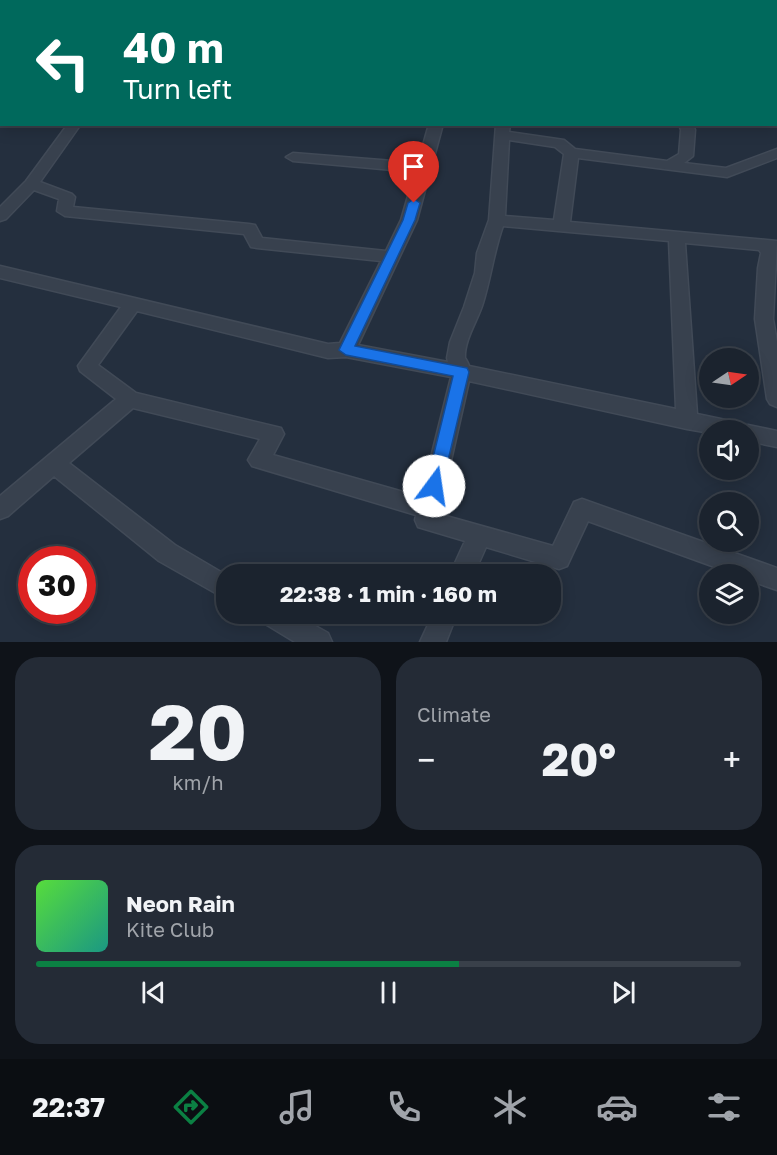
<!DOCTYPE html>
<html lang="en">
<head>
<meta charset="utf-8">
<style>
  :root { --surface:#1b232e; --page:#242b36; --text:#f1f3f6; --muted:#a0a4aa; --line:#39404a; --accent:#0b8043 }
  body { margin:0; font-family:"Golos Text",sans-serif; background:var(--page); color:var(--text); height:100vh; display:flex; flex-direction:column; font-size:22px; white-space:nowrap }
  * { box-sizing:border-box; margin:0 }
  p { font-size:20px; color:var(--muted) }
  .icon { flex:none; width:33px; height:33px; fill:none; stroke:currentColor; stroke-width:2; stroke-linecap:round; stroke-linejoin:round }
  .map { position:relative; height:642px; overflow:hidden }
  .drawer { display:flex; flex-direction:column; gap:15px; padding:15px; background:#0f1319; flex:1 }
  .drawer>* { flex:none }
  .top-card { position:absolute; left:0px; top:0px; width:777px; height:126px; box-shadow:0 3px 15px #0003,0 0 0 2px var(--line); background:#00695c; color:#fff; overflow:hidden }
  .needle { width:39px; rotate:77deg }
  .tools { position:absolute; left:699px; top:348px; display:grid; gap:12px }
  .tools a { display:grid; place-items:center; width:60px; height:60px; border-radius:50%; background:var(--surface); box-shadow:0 3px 15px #0003,0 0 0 2px var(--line); font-size:30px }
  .speed { position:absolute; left:18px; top:546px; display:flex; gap:12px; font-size:30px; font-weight:700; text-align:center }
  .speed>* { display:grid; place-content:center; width:78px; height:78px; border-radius:50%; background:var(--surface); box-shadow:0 3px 15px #0003,0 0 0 2px var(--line); line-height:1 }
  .speed .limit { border:9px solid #d22; background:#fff; color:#111 }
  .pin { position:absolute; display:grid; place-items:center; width:51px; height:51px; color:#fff; margin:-62px -26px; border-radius:50% 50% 50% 0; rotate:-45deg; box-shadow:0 0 6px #0007 }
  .pin .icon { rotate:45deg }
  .me { position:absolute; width:66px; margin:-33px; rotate:14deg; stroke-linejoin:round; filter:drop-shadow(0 0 4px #0008) }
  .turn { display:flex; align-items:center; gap:21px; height:126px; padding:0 24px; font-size:27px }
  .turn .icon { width:78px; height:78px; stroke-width:2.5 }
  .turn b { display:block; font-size:42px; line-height:51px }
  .big { font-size:45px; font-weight:700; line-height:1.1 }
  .drawer .widget { flex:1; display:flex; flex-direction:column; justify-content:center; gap:9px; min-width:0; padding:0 21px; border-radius:24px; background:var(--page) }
  .drawer .dial { align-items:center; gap:0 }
  .dial b { font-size:78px; line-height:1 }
  .song { display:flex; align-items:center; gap:18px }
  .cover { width:72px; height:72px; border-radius:9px; background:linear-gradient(135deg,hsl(110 70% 55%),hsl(170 70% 35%)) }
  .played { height:6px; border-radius:3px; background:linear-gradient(90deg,var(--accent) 60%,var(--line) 60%) }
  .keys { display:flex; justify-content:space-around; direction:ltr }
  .heat { display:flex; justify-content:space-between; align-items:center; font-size:33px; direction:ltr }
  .drawer .tiles { flex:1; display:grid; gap:15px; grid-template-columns:1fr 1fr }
  .widget:last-child { grid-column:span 2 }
  .trip { position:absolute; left:216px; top:564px; width:345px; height:60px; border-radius:24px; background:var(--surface); box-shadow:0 3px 15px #0003,0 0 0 2px var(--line); font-weight:700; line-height:60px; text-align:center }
  .tabs { display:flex; height:96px; justify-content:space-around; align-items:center; background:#0b0e12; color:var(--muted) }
  .tabs .icon { width:42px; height:42px }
  .tabs .active { color:var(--accent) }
  .tabs b { font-size:27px; color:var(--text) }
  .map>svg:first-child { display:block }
</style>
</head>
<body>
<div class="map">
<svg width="777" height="642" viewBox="0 0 777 642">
  <rect width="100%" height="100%" fill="#242f3e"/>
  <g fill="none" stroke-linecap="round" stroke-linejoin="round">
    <g stroke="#414a57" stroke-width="3">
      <path id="street" d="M 475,0 L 485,0 L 485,2 L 475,2 Z
        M 661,0 L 671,0 L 672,2 L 661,2 Z
        M 697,0 L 707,0 L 708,2 L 697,2 Z
        M 742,0 L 752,0 L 753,2 L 742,2 Z
        M 776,31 L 777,32 L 777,41 L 776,40 Z
        M 68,124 L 81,124 L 40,182 L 72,194 L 75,197 L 73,207 L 249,224 L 255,225 L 262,238 L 386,251 L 401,220 L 415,172 L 293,161 L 286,157 L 293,153 L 418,163 L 429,124 L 443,124 L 417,220 L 358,345 L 448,362 L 447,358 L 450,342 L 464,307 L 475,273 L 477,253 L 489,220 L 496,124 L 510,124 L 509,132 L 564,140 L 575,149 L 667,161 L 679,154 L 681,130 L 679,124 L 693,124 L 695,130 L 693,156 L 684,163 L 726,168 L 777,149 L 777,158 L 727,177 L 578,158 L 570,222 L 777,241 L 773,319 L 777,342 L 777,407 L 770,404 L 767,399 L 755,319 L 758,268 L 761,253 L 759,250 L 685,243 L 697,414 L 735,422 L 743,426 L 748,425 L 777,431 L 777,447 L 748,441 L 748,430 L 710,430 L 710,433 L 687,429 L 469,381 L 439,514 L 553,546 L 574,502 L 582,499 L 777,568 L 777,590 L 748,580 L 748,574 L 734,574 L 588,521 L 567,566 L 559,569 L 486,547 L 474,574 L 450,574 L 465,541 L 418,527 L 415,520 L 416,515 L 252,466 L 248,460 L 260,439 L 133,408 L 69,463 L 175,545 L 226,575 L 226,599 L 159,561 L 54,476 L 8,516 L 0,519 L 0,496 L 116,399 L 80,371 L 78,366 L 121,307 L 0,278 L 0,266 L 328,344 L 340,343 L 381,261 L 257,248 L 251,247 L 244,234 L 65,216 L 57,211 L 59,199 L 34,190 L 6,219 L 0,221 L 0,207 L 26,181 ZM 509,140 L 555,147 L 564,154 L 554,220 L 505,216 ZM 503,226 L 669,241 L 676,409 L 469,366 C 469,365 466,359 465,358 C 464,340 478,320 483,303 C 491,277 494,251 503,226 ZM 137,311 L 328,358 L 346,357 L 451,377 L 421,497 L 273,455 L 284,434 L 281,428 L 136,393 L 98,365 Z
        M 259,614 L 294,614 L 328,633 L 332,642 L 295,642 L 262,622 Z
        M 433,614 L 457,614 L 446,642 L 420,642 Z"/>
    </g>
    <g stroke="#414a57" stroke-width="3">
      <path id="secondary" d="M 776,55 L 777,56 L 777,68 L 776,67 Z"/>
    </g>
    <g stroke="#414a57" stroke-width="3">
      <path id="primary" d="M 138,0 L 171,0 L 172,2 L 139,2 Z
        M 277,0 L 313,0 L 314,2 L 278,2 Z
        M 776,42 L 777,42 L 777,54 L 776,54 Z"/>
    </g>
    <use href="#street" fill="#38414e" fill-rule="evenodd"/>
    <use href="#secondary" fill="#465061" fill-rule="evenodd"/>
    <use href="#primary" fill="#56606e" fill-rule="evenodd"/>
  </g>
  <path fill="#1a73e8" stroke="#114b97" stroke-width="1.5" d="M 414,199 L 420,203 L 415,220 L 355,346 L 462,367 L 467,368 L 469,372 L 442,486 L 440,491 L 434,493 L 428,491 L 426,486 L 453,376 L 346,355 L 339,350 L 403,220 L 408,203 Z"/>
</svg>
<div class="tools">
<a><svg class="needle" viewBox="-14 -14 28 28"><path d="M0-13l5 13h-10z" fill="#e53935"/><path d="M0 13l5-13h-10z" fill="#a0a4aa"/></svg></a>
<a><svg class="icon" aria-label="sound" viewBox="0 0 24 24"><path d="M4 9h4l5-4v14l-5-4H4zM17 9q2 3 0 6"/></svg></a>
<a><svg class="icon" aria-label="search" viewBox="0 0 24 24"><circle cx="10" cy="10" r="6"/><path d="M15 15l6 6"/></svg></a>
<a><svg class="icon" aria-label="layers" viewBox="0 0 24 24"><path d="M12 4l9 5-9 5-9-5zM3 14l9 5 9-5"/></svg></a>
</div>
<div class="speed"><div class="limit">30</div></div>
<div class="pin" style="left:414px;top:203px;background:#d93025"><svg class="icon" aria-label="arrive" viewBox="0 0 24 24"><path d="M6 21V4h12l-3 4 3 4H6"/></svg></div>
<svg class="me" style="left:434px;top:486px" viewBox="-20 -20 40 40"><circle r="19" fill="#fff"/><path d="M0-13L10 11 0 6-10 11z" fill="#1a73e8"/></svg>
<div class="trip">22:38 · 1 min · 160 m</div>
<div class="top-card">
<div class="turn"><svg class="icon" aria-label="left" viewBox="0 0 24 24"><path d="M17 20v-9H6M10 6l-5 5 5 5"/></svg><div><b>40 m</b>Turn left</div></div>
</div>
</div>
<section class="drawer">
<div class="tiles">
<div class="widget dial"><b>20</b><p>km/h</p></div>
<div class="widget"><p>Climate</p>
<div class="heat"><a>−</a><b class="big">20°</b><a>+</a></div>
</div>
<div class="widget">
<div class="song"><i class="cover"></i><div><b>Neon Rain</b><p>Kite Club</p></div></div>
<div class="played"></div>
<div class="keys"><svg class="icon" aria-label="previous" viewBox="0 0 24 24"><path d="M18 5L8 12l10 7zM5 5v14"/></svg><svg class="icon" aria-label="pause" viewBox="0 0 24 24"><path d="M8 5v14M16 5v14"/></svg><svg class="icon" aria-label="next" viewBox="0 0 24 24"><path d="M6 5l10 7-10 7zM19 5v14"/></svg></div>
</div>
</div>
</section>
<nav class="tabs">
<b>22:37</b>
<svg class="icon active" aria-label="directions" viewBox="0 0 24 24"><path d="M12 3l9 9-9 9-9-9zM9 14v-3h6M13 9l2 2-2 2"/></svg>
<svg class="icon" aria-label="music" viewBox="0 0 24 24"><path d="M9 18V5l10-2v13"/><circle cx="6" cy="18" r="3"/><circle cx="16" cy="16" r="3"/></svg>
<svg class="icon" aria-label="phone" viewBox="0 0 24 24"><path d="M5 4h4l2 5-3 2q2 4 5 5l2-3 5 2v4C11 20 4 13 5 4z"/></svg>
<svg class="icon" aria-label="climate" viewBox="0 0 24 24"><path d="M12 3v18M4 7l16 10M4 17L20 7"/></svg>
<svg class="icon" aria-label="car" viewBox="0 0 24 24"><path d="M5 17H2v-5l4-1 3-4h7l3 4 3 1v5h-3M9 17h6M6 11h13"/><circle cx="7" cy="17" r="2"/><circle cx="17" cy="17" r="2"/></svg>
<svg class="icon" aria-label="filters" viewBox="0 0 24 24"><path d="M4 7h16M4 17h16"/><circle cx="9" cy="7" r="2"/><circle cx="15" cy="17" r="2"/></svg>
</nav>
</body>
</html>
